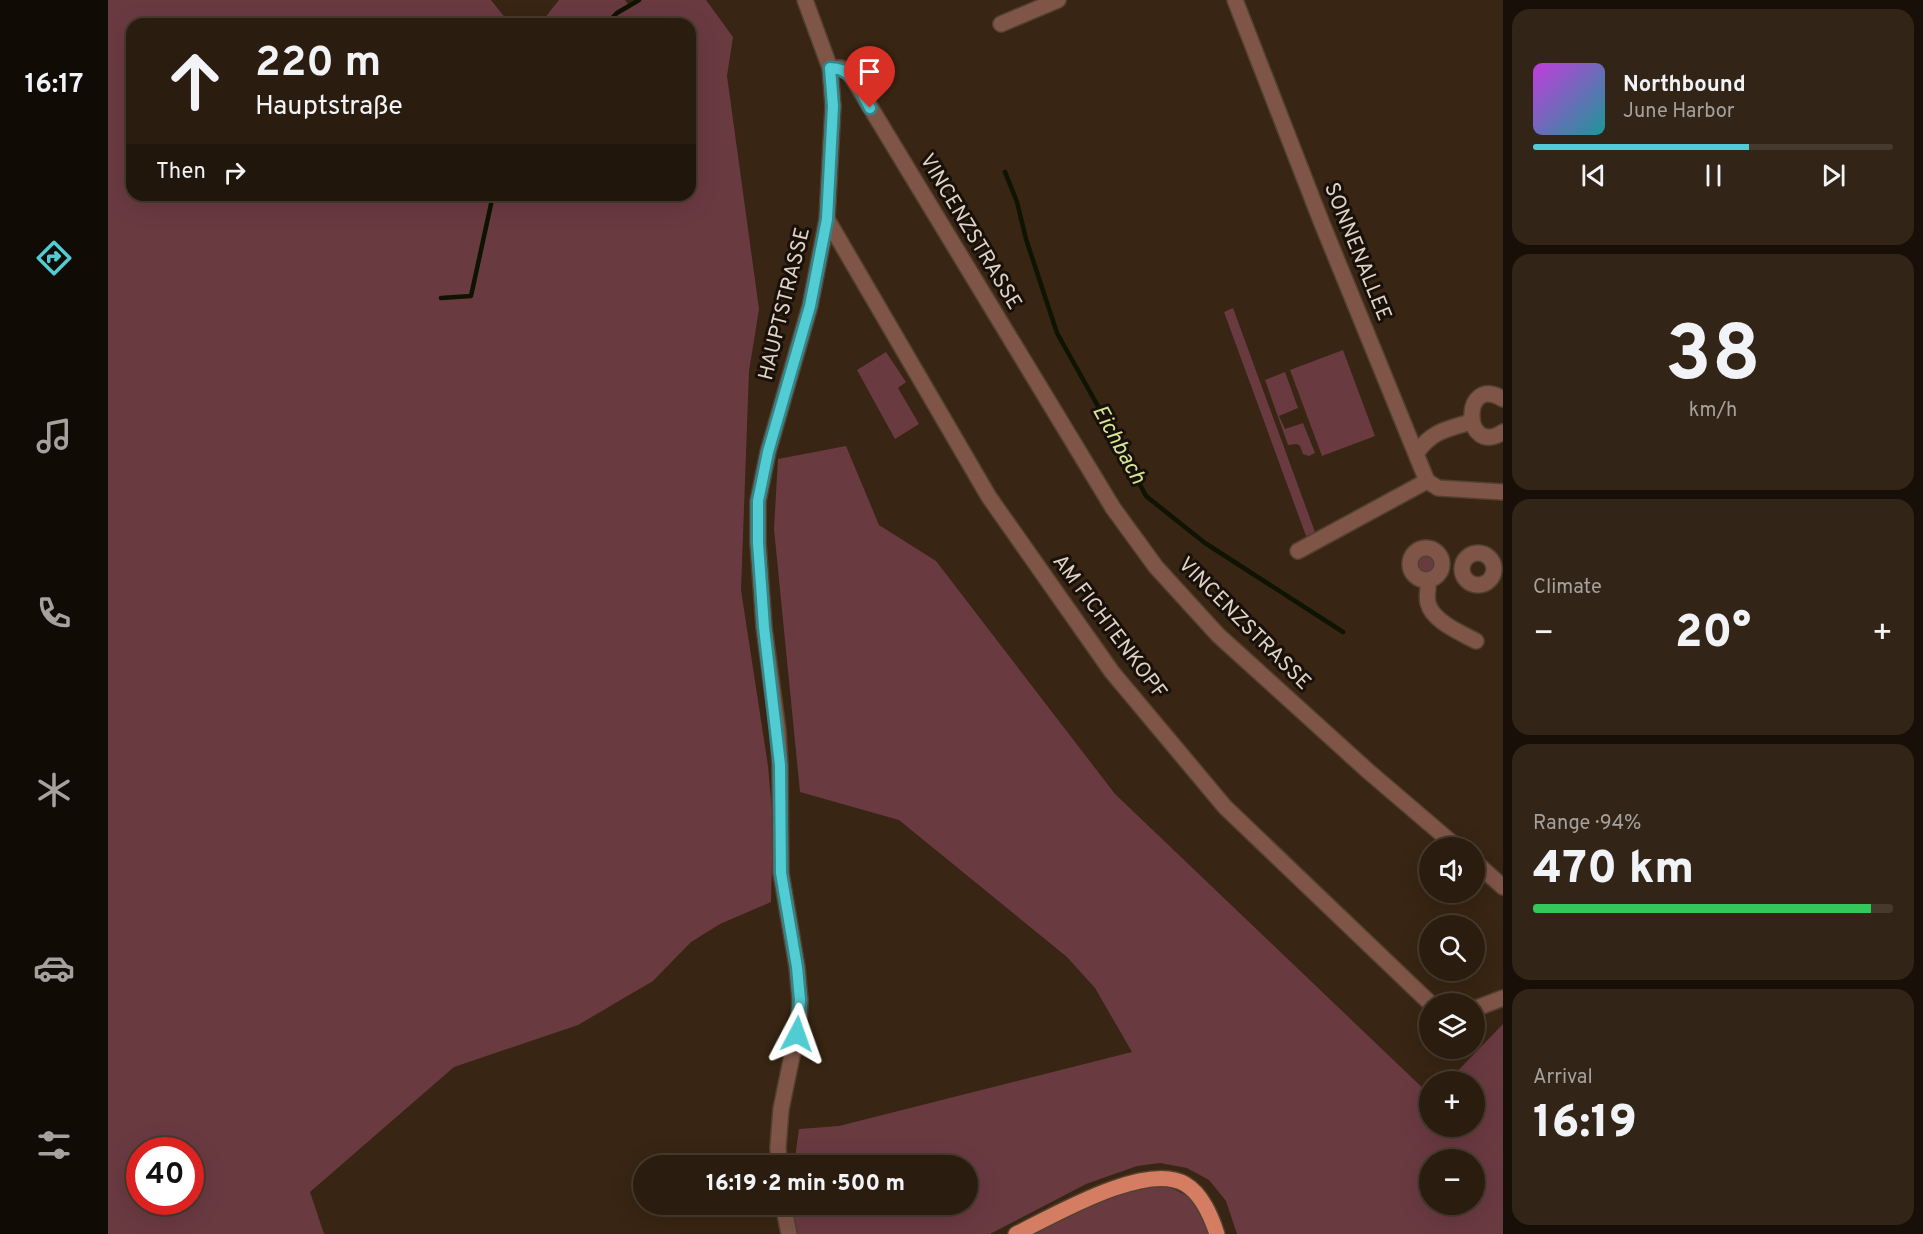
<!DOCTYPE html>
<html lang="en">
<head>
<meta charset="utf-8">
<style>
  :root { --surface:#2a1c0e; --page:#322517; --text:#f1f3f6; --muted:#a5a19e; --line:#463a2e; --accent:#51ccd2 }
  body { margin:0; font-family:Overpass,sans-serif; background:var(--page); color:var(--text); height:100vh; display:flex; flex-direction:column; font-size:22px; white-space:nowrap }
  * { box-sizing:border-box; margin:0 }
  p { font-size:20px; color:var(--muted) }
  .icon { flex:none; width:33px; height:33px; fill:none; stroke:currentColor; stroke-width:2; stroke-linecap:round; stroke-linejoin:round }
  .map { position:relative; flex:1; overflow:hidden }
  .drawer { display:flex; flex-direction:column; gap:9px; padding:9px; background:#170f08; width:420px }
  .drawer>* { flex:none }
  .banner { position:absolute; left:18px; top:18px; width:570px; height:183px; border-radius:18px; box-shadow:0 6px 24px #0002,0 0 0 2px var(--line); background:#2a1c0e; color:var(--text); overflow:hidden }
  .controls { position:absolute; left:1311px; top:837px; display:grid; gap:12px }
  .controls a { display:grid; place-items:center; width:66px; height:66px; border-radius:50%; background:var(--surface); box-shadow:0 6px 24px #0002,0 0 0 2px var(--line); font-size:30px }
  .speed { position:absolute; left:18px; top:1137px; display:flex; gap:12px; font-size:30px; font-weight:700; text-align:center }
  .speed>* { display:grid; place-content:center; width:78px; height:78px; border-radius:50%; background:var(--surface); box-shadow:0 6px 24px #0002,0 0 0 2px var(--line); line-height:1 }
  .speed .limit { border:9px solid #d22; background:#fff; color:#111 }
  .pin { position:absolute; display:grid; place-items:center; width:51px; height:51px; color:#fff; margin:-62px -26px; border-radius:50% 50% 50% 0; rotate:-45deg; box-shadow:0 0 6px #0007 }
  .pin .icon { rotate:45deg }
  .me { position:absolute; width:66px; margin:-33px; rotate:4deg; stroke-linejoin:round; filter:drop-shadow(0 0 4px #0008) }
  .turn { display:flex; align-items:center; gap:21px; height:126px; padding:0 30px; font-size:27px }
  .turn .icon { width:78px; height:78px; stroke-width:2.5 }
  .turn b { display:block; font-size:42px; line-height:51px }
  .then { display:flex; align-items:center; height:57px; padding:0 30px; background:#0003; gap:12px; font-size:22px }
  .big { font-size:45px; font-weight:800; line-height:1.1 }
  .drawer .card { flex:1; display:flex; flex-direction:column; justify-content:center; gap:9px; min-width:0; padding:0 21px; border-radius:18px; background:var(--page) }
  .drawer .dial { align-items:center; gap:0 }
  .dial b { font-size:78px; line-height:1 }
  .song { display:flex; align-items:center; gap:18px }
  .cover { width:72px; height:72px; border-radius:9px; background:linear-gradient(135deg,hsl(290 70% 55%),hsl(180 70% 35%)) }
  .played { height:6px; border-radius:3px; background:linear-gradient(90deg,var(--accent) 60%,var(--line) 60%) }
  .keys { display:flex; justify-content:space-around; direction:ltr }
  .heat { display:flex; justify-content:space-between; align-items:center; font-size:33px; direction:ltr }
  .charge { height:9px; border-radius:4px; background:linear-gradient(90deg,#34c759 94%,var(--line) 0) }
  .trip { position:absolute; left:525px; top:1155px; width:345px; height:60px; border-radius:30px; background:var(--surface); box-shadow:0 6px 24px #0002,0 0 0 2px var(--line); font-weight:800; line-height:60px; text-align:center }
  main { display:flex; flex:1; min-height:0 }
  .dock { display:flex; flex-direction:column; width:108px; justify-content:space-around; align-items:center; background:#110b06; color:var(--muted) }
  .dock .icon { width:42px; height:42px }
  .dock .current { color:var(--accent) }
  .dock b { font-size:27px; color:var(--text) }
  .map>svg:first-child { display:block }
</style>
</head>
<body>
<main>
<nav class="dock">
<b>16:17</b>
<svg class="icon current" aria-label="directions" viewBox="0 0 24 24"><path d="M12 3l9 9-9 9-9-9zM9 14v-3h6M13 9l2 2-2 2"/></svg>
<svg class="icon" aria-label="music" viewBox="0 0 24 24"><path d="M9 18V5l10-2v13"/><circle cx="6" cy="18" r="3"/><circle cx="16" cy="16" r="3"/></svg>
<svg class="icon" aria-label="phone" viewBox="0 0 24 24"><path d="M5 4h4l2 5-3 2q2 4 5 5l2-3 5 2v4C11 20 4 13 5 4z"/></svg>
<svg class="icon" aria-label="climate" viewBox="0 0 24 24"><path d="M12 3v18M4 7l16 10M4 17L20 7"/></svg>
<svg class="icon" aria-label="car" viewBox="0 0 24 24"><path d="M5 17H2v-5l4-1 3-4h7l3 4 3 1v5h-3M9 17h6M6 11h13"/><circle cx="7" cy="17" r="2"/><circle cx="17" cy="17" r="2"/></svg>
<svg class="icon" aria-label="filters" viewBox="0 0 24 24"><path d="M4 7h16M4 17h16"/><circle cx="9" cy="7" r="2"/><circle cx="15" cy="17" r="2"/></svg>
</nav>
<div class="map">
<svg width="1395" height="1234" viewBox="0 0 1395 1234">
  <rect width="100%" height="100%" fill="#382513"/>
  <path fill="#6a3a41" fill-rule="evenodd" d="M 0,0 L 383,0 L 402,24 L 24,24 L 24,195 L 582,195 L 582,24 L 432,24 L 451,0 L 517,0 L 520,4 L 529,0 L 598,0 L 625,37 L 619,76 L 651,309 L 641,371 L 633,590 L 660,766 L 665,821 L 663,902 L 612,924 L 583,942 L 545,981 L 470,1025 L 346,1067 L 202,1192 L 216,1234 L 0,1234 ZM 82,1150 L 82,1202 L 32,1202 L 32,1150 Z
    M 1125,308 L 1207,532 L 1198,536 L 1116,312 Z
    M 1235,350 L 1267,436 L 1214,456 L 1182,370 Z
    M 778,352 L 798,382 L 790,388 L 811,424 L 787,439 L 749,370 Z
    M 1177,372 L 1190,408 L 1171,416 L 1177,429 L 1195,423 L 1207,453 L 1201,456 L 1195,454 L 1192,446 L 1189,444 L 1180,445 L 1157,380 Z
    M 738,446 L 771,525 L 828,561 L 1007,794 L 1321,1094 L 1322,1126 L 1366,1126 L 1366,1082 L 1340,1081 L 1395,1024 L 1395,1234 L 1129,1234 L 1118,1201 L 1101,1180 L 1079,1168 L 1052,1163 L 1029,1166 L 978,1184 L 882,1234 L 689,1234 L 682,1205 L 860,1204 L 860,1166 L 686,1165 L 691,1129 L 731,1126 L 1024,1052 L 987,988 L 959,957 L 791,820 L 692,792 L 666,529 L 670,459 ZM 1322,1160 L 1366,1160 L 1366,1204 L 1322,1204 Z
    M1309 564a9 9 0 1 1 18 0a9 9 0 1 1-18 0Z
    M 1056,1185 C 1089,1199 1089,1202 1102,1234 L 919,1234 C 964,1212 1006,1191 1056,1185 Z"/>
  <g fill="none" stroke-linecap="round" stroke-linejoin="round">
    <path stroke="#0f1400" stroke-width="4.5" d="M 498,24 L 509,13 L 531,0
      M 897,172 L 909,202 L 918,239 L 949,333 L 1000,424 L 1038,496 L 1097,543 L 1235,632
      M 333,298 L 363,296 L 385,195"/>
    <g stroke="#534130" stroke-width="18">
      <path id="minor" d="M 1127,0 L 1213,221 L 1319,481 L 1330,488 L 1395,492
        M 893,24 L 950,0
        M 722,68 L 733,68 L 741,72 L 1005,508 L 1048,567 L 1110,635 L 1260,771 L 1350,848
        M 719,219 L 881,497 L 1004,672 L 1117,807 L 1323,1004
        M 1395,399 C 1353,373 1354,458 1395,432
        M 1308,454 C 1322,432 1338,429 1363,422
        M1302 564a16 16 0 1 1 32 0a16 16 0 1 1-32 0Z
        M 1190,551 L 1319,481
        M1354 569a16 16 0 1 1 32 0a16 16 0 1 1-32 0Z
        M 1320,580 C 1321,588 1318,596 1320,603 C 1324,621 1353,633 1368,641
        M 1366,861 L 1395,887
        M 1366,1009 L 1395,998
        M 671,1166 L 670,1147 L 673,1109 L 691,1022 L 692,1000 L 689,967 L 673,873 L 672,765 L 670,731 L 656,627 L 650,543 L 650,501 L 660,452 L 702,306 L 719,219 L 725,106 L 722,68 L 697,0
        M 675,1204 L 681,1234"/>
    </g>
    <g stroke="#534130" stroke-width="18">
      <path id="major" d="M 908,1234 C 945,1216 1038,1161 1077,1184 C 1094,1194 1103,1216 1109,1234"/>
    </g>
    <use href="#minor" stroke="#7f5548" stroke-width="15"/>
    <use href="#major" stroke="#d47d63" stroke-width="15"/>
  </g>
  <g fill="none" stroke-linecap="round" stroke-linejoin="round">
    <g stroke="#358588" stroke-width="15">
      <path id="route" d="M 689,1034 L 692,1000 L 689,967 L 673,873 L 672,765 L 656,627 L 650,543 L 650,501 L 660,452 L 702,306 L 719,219 L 725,106 L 722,68 C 746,68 751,89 762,108"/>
    </g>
    <use href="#route" stroke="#51ccd2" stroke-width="10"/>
  </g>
  <g text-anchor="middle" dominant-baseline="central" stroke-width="6" stroke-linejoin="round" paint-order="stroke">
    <g font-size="21" fill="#dfd3c8" stroke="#191109">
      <text transform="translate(862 232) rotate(59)">VINCENZSTRASSE</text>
      <text transform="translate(1249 252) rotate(68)">SONNENALLEE</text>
      <text transform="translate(677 304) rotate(-76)">HAUPTSTRASSE</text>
      <text transform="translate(1136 624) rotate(45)">VINCENZSTRASSE</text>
      <text transform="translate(1001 627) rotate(53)">AM FICHTENKOPF</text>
    </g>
    <g font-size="22" font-style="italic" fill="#d4e696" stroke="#191109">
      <text transform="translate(1010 445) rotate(61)">Eichbach</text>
    </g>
  </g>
</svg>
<div class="controls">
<a><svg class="icon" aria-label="sound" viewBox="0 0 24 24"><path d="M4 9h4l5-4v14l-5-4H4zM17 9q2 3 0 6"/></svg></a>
<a><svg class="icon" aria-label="search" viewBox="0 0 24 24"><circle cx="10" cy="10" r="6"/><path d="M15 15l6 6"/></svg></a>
<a><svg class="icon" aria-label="layers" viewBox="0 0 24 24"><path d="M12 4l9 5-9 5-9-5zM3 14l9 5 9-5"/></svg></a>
<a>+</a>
<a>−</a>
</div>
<div class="speed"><div class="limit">40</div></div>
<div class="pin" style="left:762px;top:108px;background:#d93025"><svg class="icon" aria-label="arrive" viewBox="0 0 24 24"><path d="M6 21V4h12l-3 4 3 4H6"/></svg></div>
<svg class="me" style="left:689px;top:1034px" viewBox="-20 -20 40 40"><path d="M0-17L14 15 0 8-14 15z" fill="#51ccd2" stroke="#fff" stroke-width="4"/></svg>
<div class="trip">16:19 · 2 min · 500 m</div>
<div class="banner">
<div class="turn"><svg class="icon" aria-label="ahead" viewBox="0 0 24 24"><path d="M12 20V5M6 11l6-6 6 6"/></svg><div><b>220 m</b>Hauptstraße</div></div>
<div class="then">Then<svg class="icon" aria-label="right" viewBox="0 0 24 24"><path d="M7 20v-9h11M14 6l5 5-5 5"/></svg></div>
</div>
</div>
<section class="drawer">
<div class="card">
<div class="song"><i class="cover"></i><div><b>Northbound</b><p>June Harbor</p></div></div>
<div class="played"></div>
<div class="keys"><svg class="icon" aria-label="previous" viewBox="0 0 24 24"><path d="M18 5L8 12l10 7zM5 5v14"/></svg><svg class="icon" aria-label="pause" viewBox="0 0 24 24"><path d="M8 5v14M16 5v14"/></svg><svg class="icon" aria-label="next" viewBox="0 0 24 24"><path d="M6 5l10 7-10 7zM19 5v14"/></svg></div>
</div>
<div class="card dial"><b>38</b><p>km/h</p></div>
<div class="card"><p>Climate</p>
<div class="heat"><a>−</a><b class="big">20°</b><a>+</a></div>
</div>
<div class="card"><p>Range · 94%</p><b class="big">470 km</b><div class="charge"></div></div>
<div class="card"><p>Arrival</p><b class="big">16:19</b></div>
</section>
</main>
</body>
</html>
